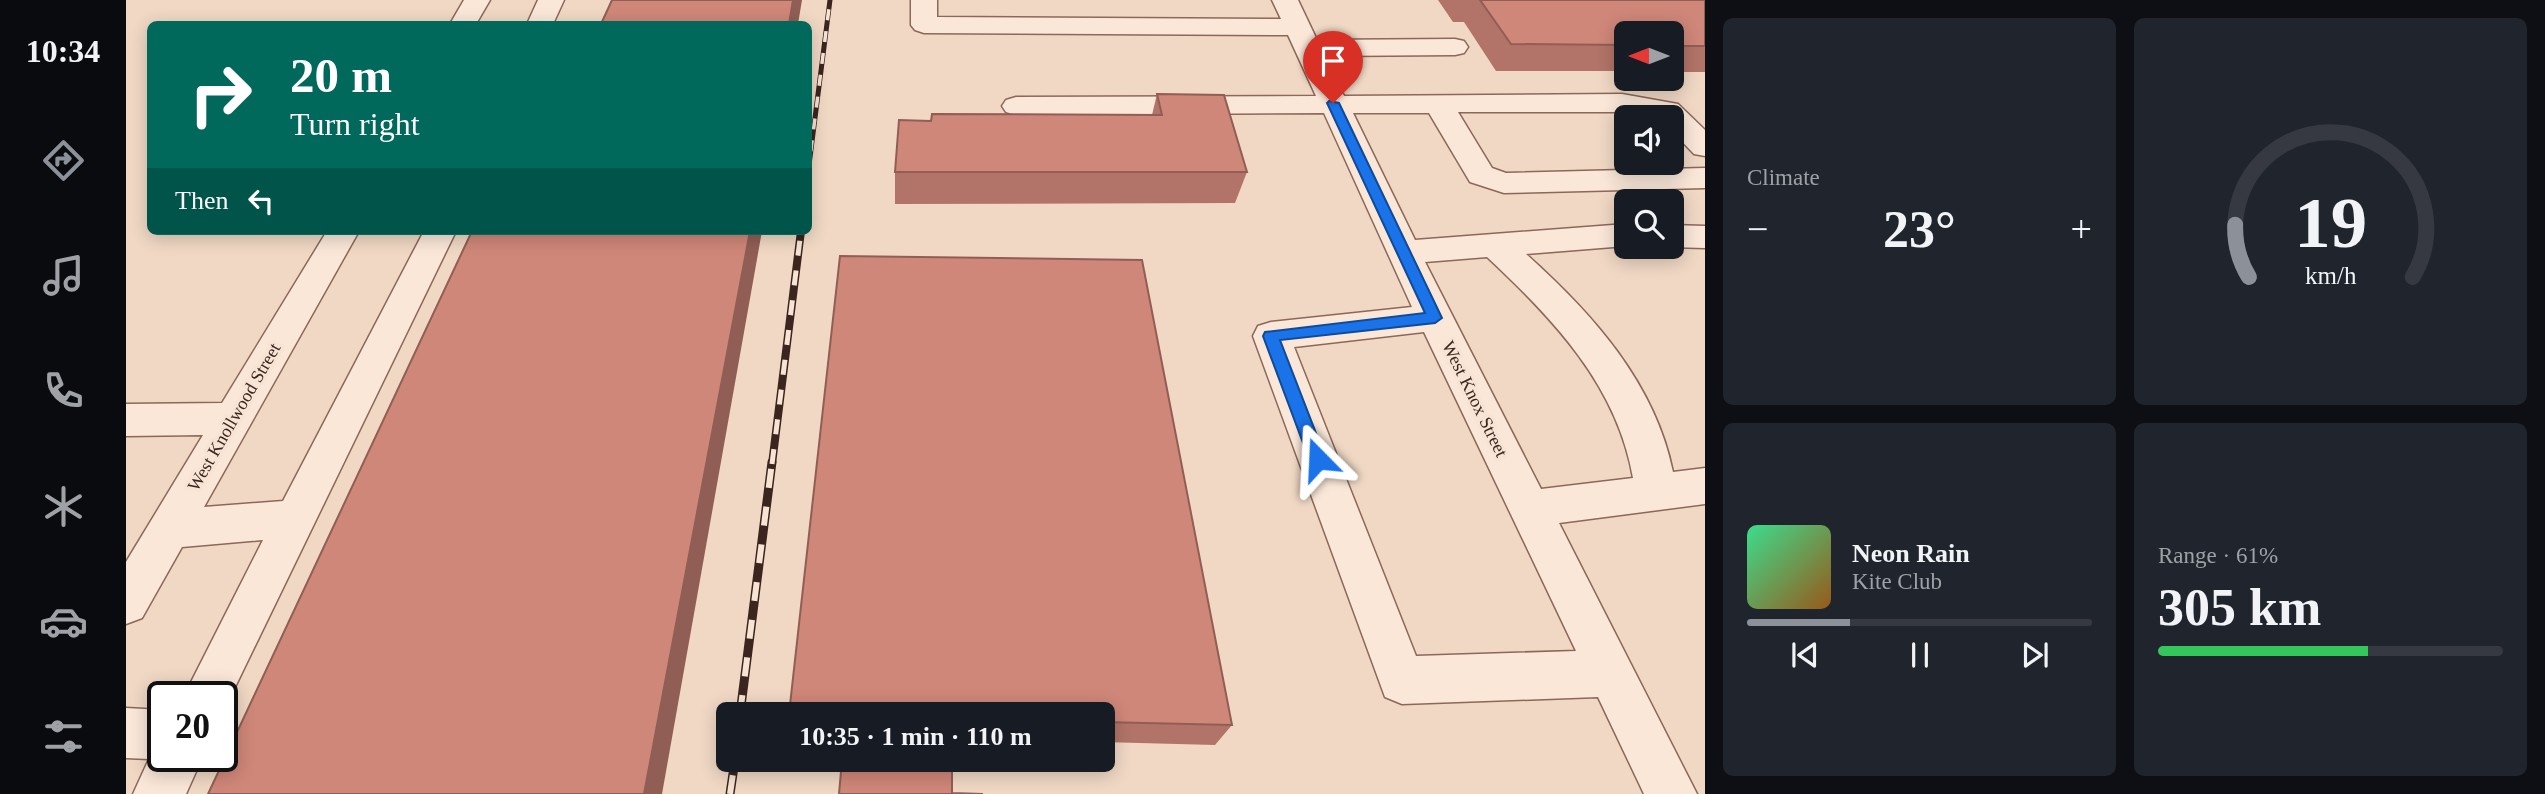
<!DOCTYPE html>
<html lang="en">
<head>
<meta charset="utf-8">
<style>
  :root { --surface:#171b24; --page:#20242c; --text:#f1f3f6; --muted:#9ea1a6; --line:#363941; --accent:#8c9099 }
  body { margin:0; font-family:"Times New Roman",serif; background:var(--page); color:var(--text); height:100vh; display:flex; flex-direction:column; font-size:26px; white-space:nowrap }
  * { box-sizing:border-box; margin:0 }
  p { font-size:23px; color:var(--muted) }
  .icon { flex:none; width:38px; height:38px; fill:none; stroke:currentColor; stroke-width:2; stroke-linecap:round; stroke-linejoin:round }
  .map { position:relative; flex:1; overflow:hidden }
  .side { display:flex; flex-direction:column; gap:18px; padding:18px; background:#0d0f14; width:840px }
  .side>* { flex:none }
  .hud { position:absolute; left:21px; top:21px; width:665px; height:214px; border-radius:10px; box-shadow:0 4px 18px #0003; background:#00695c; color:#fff; overflow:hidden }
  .needle { width:46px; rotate:270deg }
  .tools { position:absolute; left:1488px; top:21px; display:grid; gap:14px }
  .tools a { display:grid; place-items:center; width:70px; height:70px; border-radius:10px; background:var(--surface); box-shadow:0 4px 18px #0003; font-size:35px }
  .speed { position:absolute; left:21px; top:681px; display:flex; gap:14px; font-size:35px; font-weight:700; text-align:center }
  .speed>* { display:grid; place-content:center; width:91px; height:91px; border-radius:50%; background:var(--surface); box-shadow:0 4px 18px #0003; line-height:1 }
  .speed .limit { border:4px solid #111; border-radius:10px; background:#fff; color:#111 }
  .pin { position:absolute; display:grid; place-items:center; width:60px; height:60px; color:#fff; margin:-72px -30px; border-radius:50% 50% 50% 0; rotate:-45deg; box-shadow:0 0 7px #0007 }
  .pin .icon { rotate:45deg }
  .me { position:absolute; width:77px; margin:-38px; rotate:339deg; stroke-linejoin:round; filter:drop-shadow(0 0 5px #0008) }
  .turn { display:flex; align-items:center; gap:24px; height:147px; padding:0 28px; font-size:32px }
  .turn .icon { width:91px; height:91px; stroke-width:2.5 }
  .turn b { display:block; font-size:49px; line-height:60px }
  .then { display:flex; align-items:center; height:66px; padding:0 28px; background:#0003; gap:14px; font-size:26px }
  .big { font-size:52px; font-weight:600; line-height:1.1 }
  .side .card { flex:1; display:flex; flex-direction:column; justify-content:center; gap:10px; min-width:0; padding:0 24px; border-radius:10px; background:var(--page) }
  .side .dial { align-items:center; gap:0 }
  .dial svg { height:182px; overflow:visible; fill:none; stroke:var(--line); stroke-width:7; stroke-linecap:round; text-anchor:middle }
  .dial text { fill:var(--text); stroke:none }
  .song { display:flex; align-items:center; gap:21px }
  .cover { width:84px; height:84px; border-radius:10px; background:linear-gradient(135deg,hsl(150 70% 55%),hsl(30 70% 35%)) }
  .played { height:7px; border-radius:4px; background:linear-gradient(90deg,var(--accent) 30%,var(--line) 30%) }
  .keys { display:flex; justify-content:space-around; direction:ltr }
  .heat { display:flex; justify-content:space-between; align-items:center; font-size:38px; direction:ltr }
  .charge { height:10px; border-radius:5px; background:linear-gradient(90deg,#34c759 61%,var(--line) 0) }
  .side .tiles { flex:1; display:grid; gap:18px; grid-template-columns:repeat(2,1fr) }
  .trip { position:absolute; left:590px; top:702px; width:399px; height:70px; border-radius:10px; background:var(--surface); box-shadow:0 4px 18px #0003; font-weight:600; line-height:70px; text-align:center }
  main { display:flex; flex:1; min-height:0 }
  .menu { display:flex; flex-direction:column; width:126px; justify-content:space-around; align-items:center; background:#090b0e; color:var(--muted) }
  .menu .icon { width:49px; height:49px }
  .menu .active { color:var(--accent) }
  .menu b { font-size:32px; color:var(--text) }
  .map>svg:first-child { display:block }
</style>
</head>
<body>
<main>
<nav class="menu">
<b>10:34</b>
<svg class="icon active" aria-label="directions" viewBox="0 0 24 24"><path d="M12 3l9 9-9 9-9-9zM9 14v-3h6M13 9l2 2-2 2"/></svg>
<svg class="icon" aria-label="music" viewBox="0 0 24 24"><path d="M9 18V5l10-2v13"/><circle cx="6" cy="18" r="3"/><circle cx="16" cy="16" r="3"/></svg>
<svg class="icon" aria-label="phone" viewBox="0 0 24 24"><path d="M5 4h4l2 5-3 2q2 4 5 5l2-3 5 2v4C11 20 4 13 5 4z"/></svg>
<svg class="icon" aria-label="climate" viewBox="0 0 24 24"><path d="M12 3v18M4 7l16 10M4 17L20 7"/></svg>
<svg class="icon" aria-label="car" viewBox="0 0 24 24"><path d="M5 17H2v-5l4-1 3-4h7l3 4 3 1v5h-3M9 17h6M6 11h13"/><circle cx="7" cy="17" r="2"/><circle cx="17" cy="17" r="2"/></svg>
<svg class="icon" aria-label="filters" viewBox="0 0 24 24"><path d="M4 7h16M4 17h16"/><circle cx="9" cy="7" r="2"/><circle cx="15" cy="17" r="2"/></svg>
</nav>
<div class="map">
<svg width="1579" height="794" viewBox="0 0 1579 794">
  <rect width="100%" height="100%" fill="#f0d8c4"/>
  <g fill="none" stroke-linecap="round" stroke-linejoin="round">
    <g stroke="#8b685a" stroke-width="3">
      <path id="minor" d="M 338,0 L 364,0 L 350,24 L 324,24 Z
        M 412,0 L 438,0 L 427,24 L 401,24 Z
        M 785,0 L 811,0 L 811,17 L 1155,19 L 1146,0 L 1172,0 L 1191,40 L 1329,39 L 1338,41 L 1342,47 L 1338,53 L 1329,55 L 1199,56 L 1218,96 L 1496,94 L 1552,104 L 1579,130 L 1579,156 L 1568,154 L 1545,130 L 1545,117 L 1496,112 L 1332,112 L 1366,168 L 1380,173 L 1579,168 L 1579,188 L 1378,193 L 1344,182 L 1303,113 L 1227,113 L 1289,240 L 1500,224 L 1500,246 L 1400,254 C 1466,313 1529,383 1547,472 L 1579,468 L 1579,504 L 1433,523 L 1571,794 L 1518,794 L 1472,697 L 1276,704 L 1259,697 L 1127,336 L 1132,326 L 1145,322 L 1286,307 L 1198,113 L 890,115 L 880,112 L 876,106 L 880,100 L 890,97 L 1190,96 L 1162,35 L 798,33 L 789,30 L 785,25 ZM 1361,257 C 1427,319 1491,385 1507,478 L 1415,489 L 1299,262 ZM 1298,332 L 1450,651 L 1290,656 L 1168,347 Z
        M 1545,225 L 1579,226 L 1579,248 L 1543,247 Z
        M 201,231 L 233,231 L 78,507 L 157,501 L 298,231 L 330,231 L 96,714 L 96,696 L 58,696 L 137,540 L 56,547 L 16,618 L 0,624 L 0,562 L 77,435 L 0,436 L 0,404 L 96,403 Z
        M 0,708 L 37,710 L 37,756 L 77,756 L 60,794 L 7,794 L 23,759 L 0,758 Z"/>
    </g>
    <use href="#minor" fill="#fae7d8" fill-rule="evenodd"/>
    <g stroke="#3b251e" stroke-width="5">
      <path id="rail-far2" d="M 682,173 L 704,0"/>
    </g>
    <g stroke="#3b251e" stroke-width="8">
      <path id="rail-far1" d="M 646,464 L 675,231"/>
    </g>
    <g stroke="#3b251e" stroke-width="9">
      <path id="rail" d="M 614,714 L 646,462
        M 604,794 L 609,760"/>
    </g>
    <use href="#rail-far2" stroke="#f7e4d4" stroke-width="3.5" stroke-dasharray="11" stroke-linecap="butt"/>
    <use href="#rail-far1" stroke="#f7e4d4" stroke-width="5" stroke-dasharray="15" stroke-linecap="butt"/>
    <use href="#rail" stroke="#f7e4d4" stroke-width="6" stroke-dasharray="19" stroke-linecap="butt"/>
  </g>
  <path fill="#b27468" d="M 1312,0 L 1579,0 L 1579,72 L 1545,72 L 1545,33 L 1500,33 L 1500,71 L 1370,71 L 1338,22 L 1327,22 Z
    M 1031,94 L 1121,172 L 1109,203 L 769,204 L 769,172 L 805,121 L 1026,115 Z
    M 976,714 L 1106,725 L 1089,745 L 976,742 Z"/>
  <path fill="#915e55" d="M 667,0 L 676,0 L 672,24 L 663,24 Z
    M 624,231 L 636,231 L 536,794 L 518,794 Z"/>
  <path fill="#cf8779" stroke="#915e55" stroke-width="2" d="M 486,0 L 667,0 L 663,24 L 475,24 Z
    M 1354,0 L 1579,0 L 1579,46 L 1545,46 L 1545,33 L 1500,33 L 1500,45 L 1385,44 Z
    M 1031,94 L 1098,95 L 1121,172 L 769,172 L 773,120 L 805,121 L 806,114 L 1036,115 Z
    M 346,231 L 624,231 L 518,794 L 82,794 Z
    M 714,256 L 1016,260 L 1106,725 L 976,722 L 976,714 L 663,714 Z
    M 716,760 L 826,760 L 826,793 L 857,794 L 713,794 Z"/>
  <path fill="#1a73e8" stroke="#114b97" stroke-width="2" d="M 1203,101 L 1213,103 L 1316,318 L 1309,323 L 1154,340 L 1200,459 L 1192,466 L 1183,459 L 1137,336 L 1139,332 L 1299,313 L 1201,103 Z"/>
  <g text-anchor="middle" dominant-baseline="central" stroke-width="7" stroke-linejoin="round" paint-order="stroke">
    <g font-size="18" fill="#3b251e" stroke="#f7e4d4">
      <text transform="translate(1349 399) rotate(64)">West Knox Street</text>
      <text transform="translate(108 417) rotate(-60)">West Knollwood Street</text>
    </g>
  </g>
</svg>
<div class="tools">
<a><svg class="needle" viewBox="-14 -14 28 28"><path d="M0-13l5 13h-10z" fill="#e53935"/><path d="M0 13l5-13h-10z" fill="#9ea1a6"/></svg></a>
<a><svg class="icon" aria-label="sound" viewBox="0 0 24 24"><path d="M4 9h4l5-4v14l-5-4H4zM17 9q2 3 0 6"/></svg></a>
<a><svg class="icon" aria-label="search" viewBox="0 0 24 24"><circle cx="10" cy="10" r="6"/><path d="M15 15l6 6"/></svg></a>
</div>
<div class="speed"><div class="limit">20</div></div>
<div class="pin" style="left:1207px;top:103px;background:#d93025"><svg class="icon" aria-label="arrive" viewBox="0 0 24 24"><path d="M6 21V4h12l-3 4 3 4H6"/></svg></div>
<svg class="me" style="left:1192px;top:459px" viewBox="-20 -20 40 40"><path d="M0-17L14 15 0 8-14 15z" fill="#1a73e8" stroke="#fff" stroke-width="4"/></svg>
<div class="trip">10:35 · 1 min · 110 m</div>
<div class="hud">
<div class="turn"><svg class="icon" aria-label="right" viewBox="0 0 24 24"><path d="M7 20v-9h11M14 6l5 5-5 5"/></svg><div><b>20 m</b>Turn right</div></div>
<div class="then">Then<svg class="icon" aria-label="left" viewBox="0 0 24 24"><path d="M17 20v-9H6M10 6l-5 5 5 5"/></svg></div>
</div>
</div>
<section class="side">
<div class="tiles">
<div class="card"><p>Climate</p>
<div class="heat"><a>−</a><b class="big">23°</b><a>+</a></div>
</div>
<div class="card dial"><svg viewBox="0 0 100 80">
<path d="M14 69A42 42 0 1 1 86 69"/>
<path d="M14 69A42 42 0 0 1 8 46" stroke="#8c9099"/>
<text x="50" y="56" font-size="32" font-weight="700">19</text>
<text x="50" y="72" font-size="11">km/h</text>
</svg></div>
<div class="card">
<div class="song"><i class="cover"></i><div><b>Neon Rain</b><p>Kite Club</p></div></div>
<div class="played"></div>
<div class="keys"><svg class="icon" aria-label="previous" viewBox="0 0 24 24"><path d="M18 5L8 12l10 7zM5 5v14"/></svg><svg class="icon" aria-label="pause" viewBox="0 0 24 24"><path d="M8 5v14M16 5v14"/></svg><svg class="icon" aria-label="next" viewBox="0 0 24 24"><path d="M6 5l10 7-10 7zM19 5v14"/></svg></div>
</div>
<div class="card"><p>Range · 61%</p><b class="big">305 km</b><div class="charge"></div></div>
</div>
</section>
</main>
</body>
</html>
